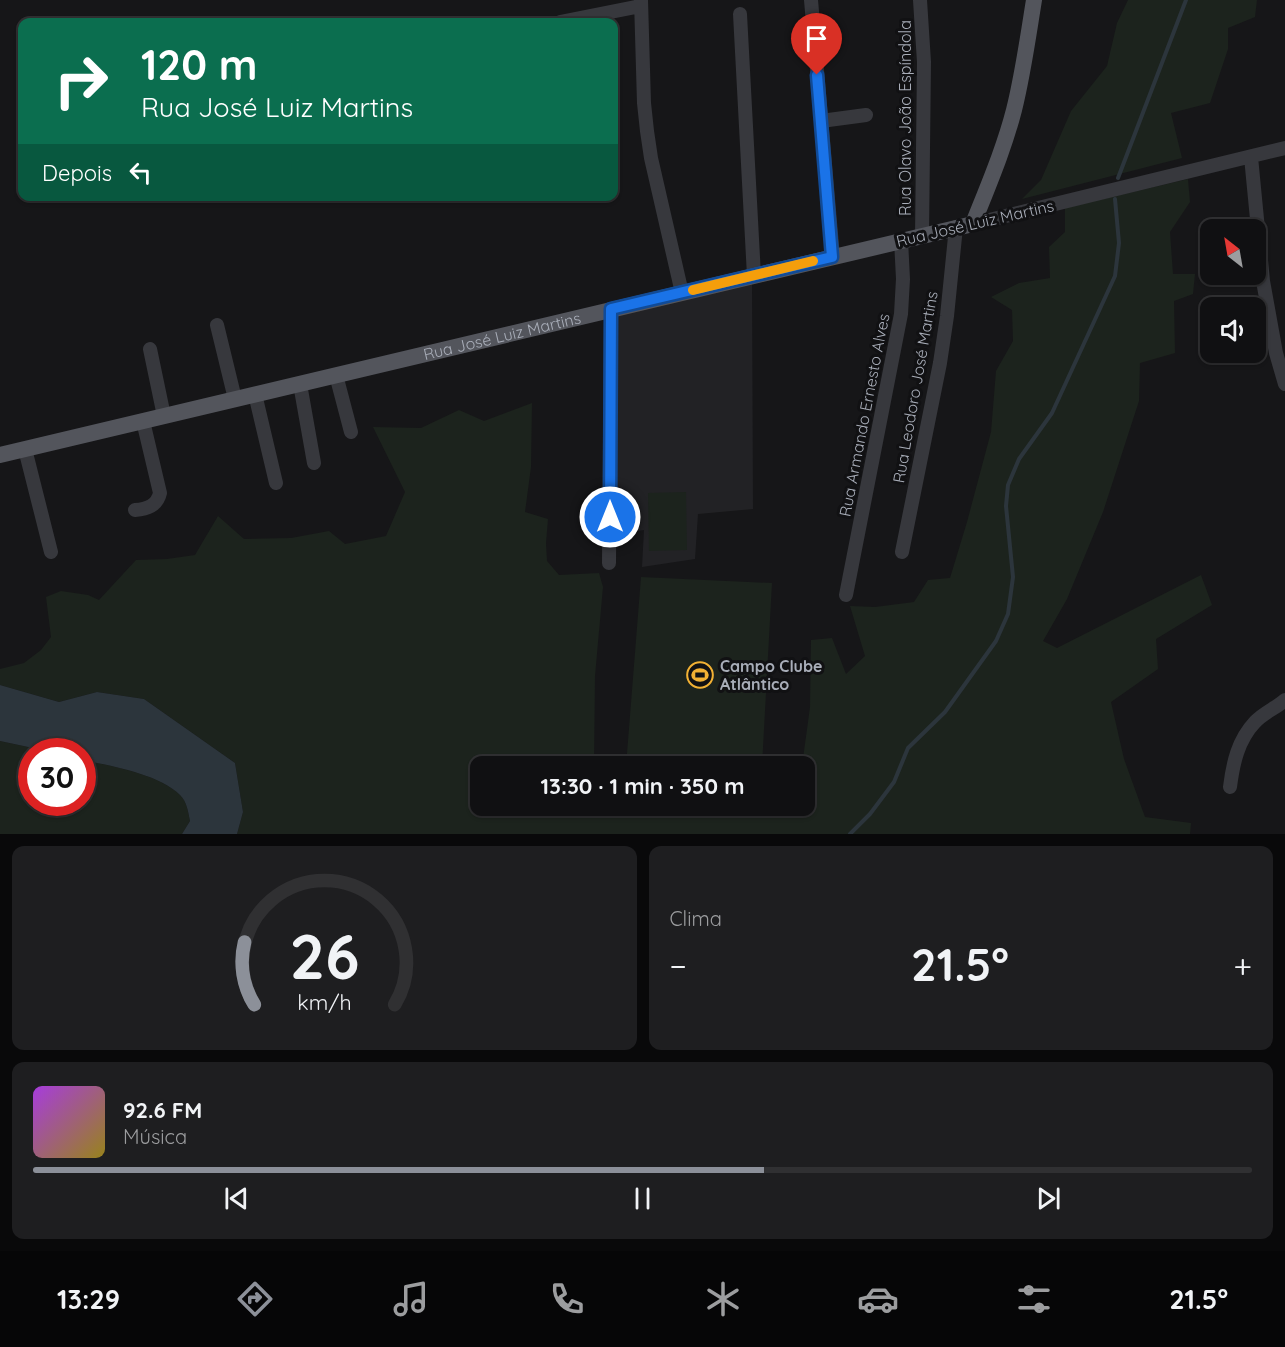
<!DOCTYPE html>
<html lang="pt">
<head>
<meta charset="utf-8">
<style>
  :root { --surface:#101012; --page:#1e1e20; --text:#f1f3f6; --muted:#9c9d9f; --line:#303032; --accent:#8c9099 }
  body { margin:0; font-family:Quicksand,sans-serif; background:var(--page); color:var(--text); height:100vh; display:flex; flex-direction:column; font-size:22px; white-space:nowrap }
  * { box-sizing:border-box; margin:0 }
  p { font-size:20px; color:var(--muted) }
  .icon { flex:none; width:33px; height:33px; fill:none; stroke:currentColor; stroke-width:2; stroke-linecap:round; stroke-linejoin:round }
  .map { position:relative; height:834px; overflow:hidden }
  .side { display:flex; flex-direction:column; gap:12px; padding:12px; background:#09090a; flex:1 }
  .side>* { flex:none }
  .guide { position:absolute; left:18px; top:18px; width:600px; height:183px; border-radius:12px; box-shadow:0 2px 4px #0004,0 0 0 2px var(--line); background:#0b6e4f; color:#fff; overflow:hidden }
  .needle { width:39px; rotate:329deg }
  .fabs { position:absolute; left:1200px; top:219px; display:grid; gap:12px }
  .fabs a { display:grid; place-items:center; width:66px; height:66px; border-radius:12px; background:var(--surface); box-shadow:0 2px 4px #0004,0 0 0 2px var(--line); font-size:30px }
  .speed { position:absolute; left:18px; top:738px; display:flex; gap:12px; font-size:30px; font-weight:700; text-align:center }
  .speed>* { display:grid; place-content:center; width:78px; height:78px; border-radius:50%; background:var(--surface); box-shadow:0 2px 4px #0004,0 0 0 2px var(--line); line-height:1 }
  .speed .limit { border:9px solid #d22; background:#fff; color:#111 }
  .pin { position:absolute; display:grid; place-items:center; width:51px; height:51px; color:#fff; margin:-62px -26px; border-radius:50% 50% 50% 0; rotate:-45deg; box-shadow:0 0 6px #0007 }
  .pin .icon { rotate:45deg }
  .me { position:absolute; width:66px; margin:-33px; rotate:0deg; stroke-linejoin:round; filter:drop-shadow(0 0 4px #0008) }
  .turn { display:flex; align-items:center; gap:21px; height:126px; padding:0 24px; font-size:27px }
  .turn .icon { width:78px; height:78px; stroke-width:2.5 }
  .turn b { display:block; font-size:42px; line-height:51px }
  .then { display:flex; align-items:center; height:57px; padding:0 24px; background:#0003; gap:12px; font-size:22px }
  .big { font-size:45px; font-weight:800; line-height:1.1 }
  .side .tile { flex:1; display:flex; flex-direction:column; justify-content:center; gap:9px; min-width:0; padding:0 21px; border-radius:12px; background:var(--page) }
  .side .dial { align-items:center; gap:0 }
  .dial svg { height:156px; overflow:visible; fill:none; stroke:var(--line); stroke-width:7; stroke-linecap:round; text-anchor:middle }
  .dial text { fill:var(--text); stroke:none }
  .song { display:flex; align-items:center; gap:18px }
  .cover { width:72px; height:72px; border-radius:9px; background:linear-gradient(135deg,hsl(280 70% 55%),hsl(50 70% 35%)) }
  .played { height:6px; border-radius:3px; background:linear-gradient(90deg,var(--accent) 60%,var(--line) 60%) }
  .keys { display:flex; justify-content:space-around; direction:ltr }
  .heat { display:flex; justify-content:space-between; align-items:center; font-size:33px; direction:ltr }
  .side .tiles { flex:1; display:grid; gap:12px; grid-template-columns:1fr 1fr }
  .tile:last-child { grid-column:span 2 }
  .trip { position:absolute; left:470px; top:756px; width:345px; height:60px; border-radius:12px; background:var(--surface); box-shadow:0 2px 4px #0004,0 0 0 2px var(--line); font-weight:800; line-height:60px; text-align:center }
  .menu { display:flex; height:96px; justify-content:space-around; align-items:center; background:#060607; color:var(--muted) }
  .menu .icon { width:42px; height:42px }
  .menu .active { color:var(--accent) }
  .menu b { font-size:27px; color:var(--text) }
  .map>svg:first-child { display:block }
</style>
</head>
<body>
<div class="map">
<svg width="1285" height="834" viewBox="0 0 1285 834">
  <rect width="100%" height="100%" fill="#161618"/>
  <path fill="#222225" d="M 752,281 L 753,509 L 698,514 L 695,559 L 642,567 L 644,530 L 614,535 L 612,316 Z"/>
  <path fill="#1c231d" d="M 1128,0 L 1257,0 L 1255,17 L 1228,28 L 1228,49 L 1210,103 L 1171,113 L 1182,158 L 1022,199 L 1041,180 L 1071,111 L 1107,66 L 1117,23 Z
    M 1188,179 L 1190,202 L 1170,232 L 1173,274 L 1195,274 L 1193,294 L 1174,301 L 1175,353 L 1140,363 L 1139,401 L 1103,512 L 1067,599 L 1043,641 L 1057,648 L 1201,575 L 1212,605 L 1156,639 L 1158,669 L 1111,702 L 1124,759 L 1145,817 L 1191,823 L 1190,834 L 237,834 L 243,812 L 235,763 L 144,699 L 97,692 L 59,702 L 0,685 L 0,669 L 24,663 L 41,650 L 51,637 L 46,597 L 61,591 L 88,595 L 99,600 L 136,560 L 167,559 L 195,555 L 218,516 L 244,539 L 291,538 L 329,531 L 345,544 L 386,536 L 405,492 L 373,427 L 421,428 L 459,410 L 484,421 L 532,403 L 531,467 L 525,512 L 548,519 L 546,543 L 547,561 L 559,575 L 599,573 L 603,587 L 595,676 L 594,766 L 480,766 L 480,806 L 804,806 L 804,766 L 802,766 L 810,707 L 811,640 L 832,638 L 846,674 L 865,656 L 850,606 L 875,607 L 914,602 L 928,580 L 950,578 L 967,522 L 991,432 L 996,371 L 1013,341 L 1012,310 L 991,297 L 1019,283 L 1050,278 L 1049,247 L 1065,232 L 1065,208 Z
    M 686,492 L 687,550 L 649,551 L 648,493 Z
    M 641,577 L 772,583 L 762,766 L 626,766 Z
    M 0,741 L 47,751 L 32,752 L 32,802 L 82,802 L 83,760 C 111,766 159,774 180,795 C 187,802 188,811 190,821 L 182,834 L 0,834 Z"/>
  <path fill="#2c353c" d="M 0,685 L 59,702 L 97,692 L 144,699 L 235,763 L 243,812 L 237,834 L 182,834 L 190,821 C 188,811 187,802 180,795 C 159,774 111,766 83,760 L 82,752 L 47,751 L 0,741 Z"/>
  <g fill="none" stroke-linecap="round" stroke-linejoin="round">
    <path stroke="#2c353c" stroke-width="4" d="M 1118,178 L 1186,0
      M 850,834 L 870,814 L 894,782 L 908,748 L 945,712 L 996,641 L 1008,614 L 1013,577 L 1006,506 L 1008,485 L 1019,459 L 1052,413 L 1115,276 L 1119,243 L 1115,199"/>
    <path stroke="#37383d" stroke-width="14" d="M 641,0 L 644,103 L 647,131 L 651,158 L 682,293
      M 811,0 L 833,257
      M 920,0 L 924,62 L 922,236
      M 740,14 L 754,276
      M 560,22 L 641,6
      M 821,121 L 866,115
      M 1251,157 L 1263,281 L 1276,353 L 1285,384
      M 973,224 L 1285,148
      M 217,325 L 235,399
      M 150,349 L 164,416
      M 336,375 L 351,432
      M 300,384 L 314,463
      M 255,394 L 276,483
      M 25,449 L 51,552
      M 135,510 C 147,509 157,506 160,493 L 143,421
      M 902,552 L 940,363 L 947,316 L 956,227
      M 609,563 L 611,309
      M 846,595 L 901,314 L 903,279 L 901,240
      M 1230,787 C 1233,763 1238,740 1255,722 C 1263,713 1276,708 1285,700"/>
    <path stroke="#53555c" stroke-width="16" id="s1" d="M 0,455 L 973,224 C 988,186 1004,149 1014,110 C 1023,74 1028,37 1034,0"/>
  </g>
  <g fill="none" stroke-linecap="round" stroke-linejoin="round">
    <g stroke="#114b97" stroke-width="15">
      <path id="route" d="M 610,517 L 611,309 L 832,257 L 817,75"/>
    </g>
    <use href="#route" stroke="#1a73e8" stroke-width="10"/>
    <path stroke="#f59e0b" stroke-width="10" d="M 693,290 L 813,261"/>
  </g>
  <defs>
    <g id="stadium-ring" transform="scale(1.35)"><circle r="9.5" fill="#111113" stroke="#f2b134" stroke-width="1.5"/><path d="M0-5a6.5 5 0 1 0 0 10a6.5 5 0 1 0 0-10ZM-3.5-1.8h7v3.6h-7Z" fill="#f2b134"/></g>
  </defs>
  <g fill-rule="evenodd">
    <use href="#stadium-ring" x="700" y="675"/>
  </g>
  <g text-anchor="middle" dominant-baseline="central" stroke-width="6" stroke-linejoin="round" paint-order="stroke">
    <g font-size="16" fill="#a8adb8" stroke="#111113">
      <text transform="translate(905 118) rotate(-90)">Rua Olavo João Espíndola</text>
      <text transform="translate(975 223) rotate(-13)">Rua José Luiz Martins</text>
      <text stroke="none"><textPath href="#s1" startOffset="516">Rua José Luiz Martins</textPath></text>
      <text transform="translate(915 387) rotate(-80)">Rua Leodoro José Martins</text>
      <text transform="translate(864 415) rotate(-79)">Rua Armando Ernesto Alves</text>
    </g>
    <g font-size="16" font-weight="bold" fill="#a8adb8" stroke="#111113" text-anchor="start">
      <text x="720" y="666">Campo Clube<tspan x="720" dy="18">Atlântico</tspan></text>
    </g>
  </g>
</svg>
<div class="fabs">
<a><svg class="needle" viewBox="-14 -14 28 28"><path d="M0-13l5 13h-10z" fill="#e53935"/><path d="M0 13l5-13h-10z" fill="#9c9d9f"/></svg></a>
<a><svg class="icon" aria-label="sound" viewBox="0 0 24 24"><path d="M4 9h4l5-4v14l-5-4H4zM17 9q2 3 0 6"/></svg></a>
</div>
<div class="speed"><div class="limit">30</div></div>
<div class="pin" style="left:817px;top:75px;background:#d93025"><svg class="icon" aria-label="arrive" viewBox="0 0 24 24"><path d="M6 21V4h12l-3 4 3 4H6"/></svg></div>
<svg class="me" style="left:610px;top:517px" viewBox="-20 -20 40 40"><circle r="17" fill="#1a73e8" stroke="#fff" stroke-width="3"/><path d="M0-11L8 9 0 5-8 9z" fill="#fff"/></svg>
<div class="trip">13:30 · 1 min · 350 m</div>
<div class="guide">
<div class="turn"><svg class="icon" aria-label="right" viewBox="0 0 24 24"><path d="M7 20v-9h11M14 6l5 5-5 5"/></svg><div><b>120 m</b>Rua José Luiz Martins</div></div>
<div class="then">Depois<svg class="icon" aria-label="left" viewBox="0 0 24 24"><path d="M17 20v-9H6M10 6l-5 5 5 5"/></svg></div>
</div>
</div>
<section class="side">
<div class="tiles">
<div class="tile dial"><svg viewBox="0 0 100 80">
<path d="M14 69A42 42 0 1 1 86 69"/>
<path d="M14 69A42 42 0 0 1 9 37" stroke="#8c9099"/>
<text x="50" y="56" font-size="32" font-weight="700">26</text>
<text x="50" y="72" font-size="11">km/h</text>
</svg></div>
<div class="tile"><p>Clima</p>
<div class="heat"><a>−</a><b class="big">21.5°</b><a>+</a></div>
</div>
<div class="tile">
<div class="song"><i class="cover"></i><div><b>92.6 FM</b><p>Música</p></div></div>
<div class="played"></div>
<div class="keys"><svg class="icon" aria-label="previous" viewBox="0 0 24 24"><path d="M18 5L8 12l10 7zM5 5v14"/></svg><svg class="icon" aria-label="pause" viewBox="0 0 24 24"><path d="M8 5v14M16 5v14"/></svg><svg class="icon" aria-label="next" viewBox="0 0 24 24"><path d="M6 5l10 7-10 7zM19 5v14"/></svg></div>
</div>
</div>
</section>
<nav class="menu">
<b>13:29</b>
<svg class="icon active" aria-label="directions" viewBox="0 0 24 24"><path d="M12 3l9 9-9 9-9-9zM9 14v-3h6M13 9l2 2-2 2"/></svg>
<svg class="icon" aria-label="music" viewBox="0 0 24 24"><path d="M9 18V5l10-2v13"/><circle cx="6" cy="18" r="3"/><circle cx="16" cy="16" r="3"/></svg>
<svg class="icon" aria-label="phone" viewBox="0 0 24 24"><path d="M5 4h4l2 5-3 2q2 4 5 5l2-3 5 2v4C11 20 4 13 5 4z"/></svg>
<svg class="icon" aria-label="climate" viewBox="0 0 24 24"><path d="M12 3v18M4 7l16 10M4 17L20 7"/></svg>
<svg class="icon" aria-label="car" viewBox="0 0 24 24"><path d="M5 17H2v-5l4-1 3-4h7l3 4 3 1v5h-3M9 17h6M6 11h13"/><circle cx="7" cy="17" r="2"/><circle cx="17" cy="17" r="2"/></svg>
<svg class="icon" aria-label="filters" viewBox="0 0 24 24"><path d="M4 7h16M4 17h16"/><circle cx="9" cy="7" r="2"/><circle cx="15" cy="17" r="2"/></svg>
<b>21.5°</b>
</nav>
</body>
</html>
